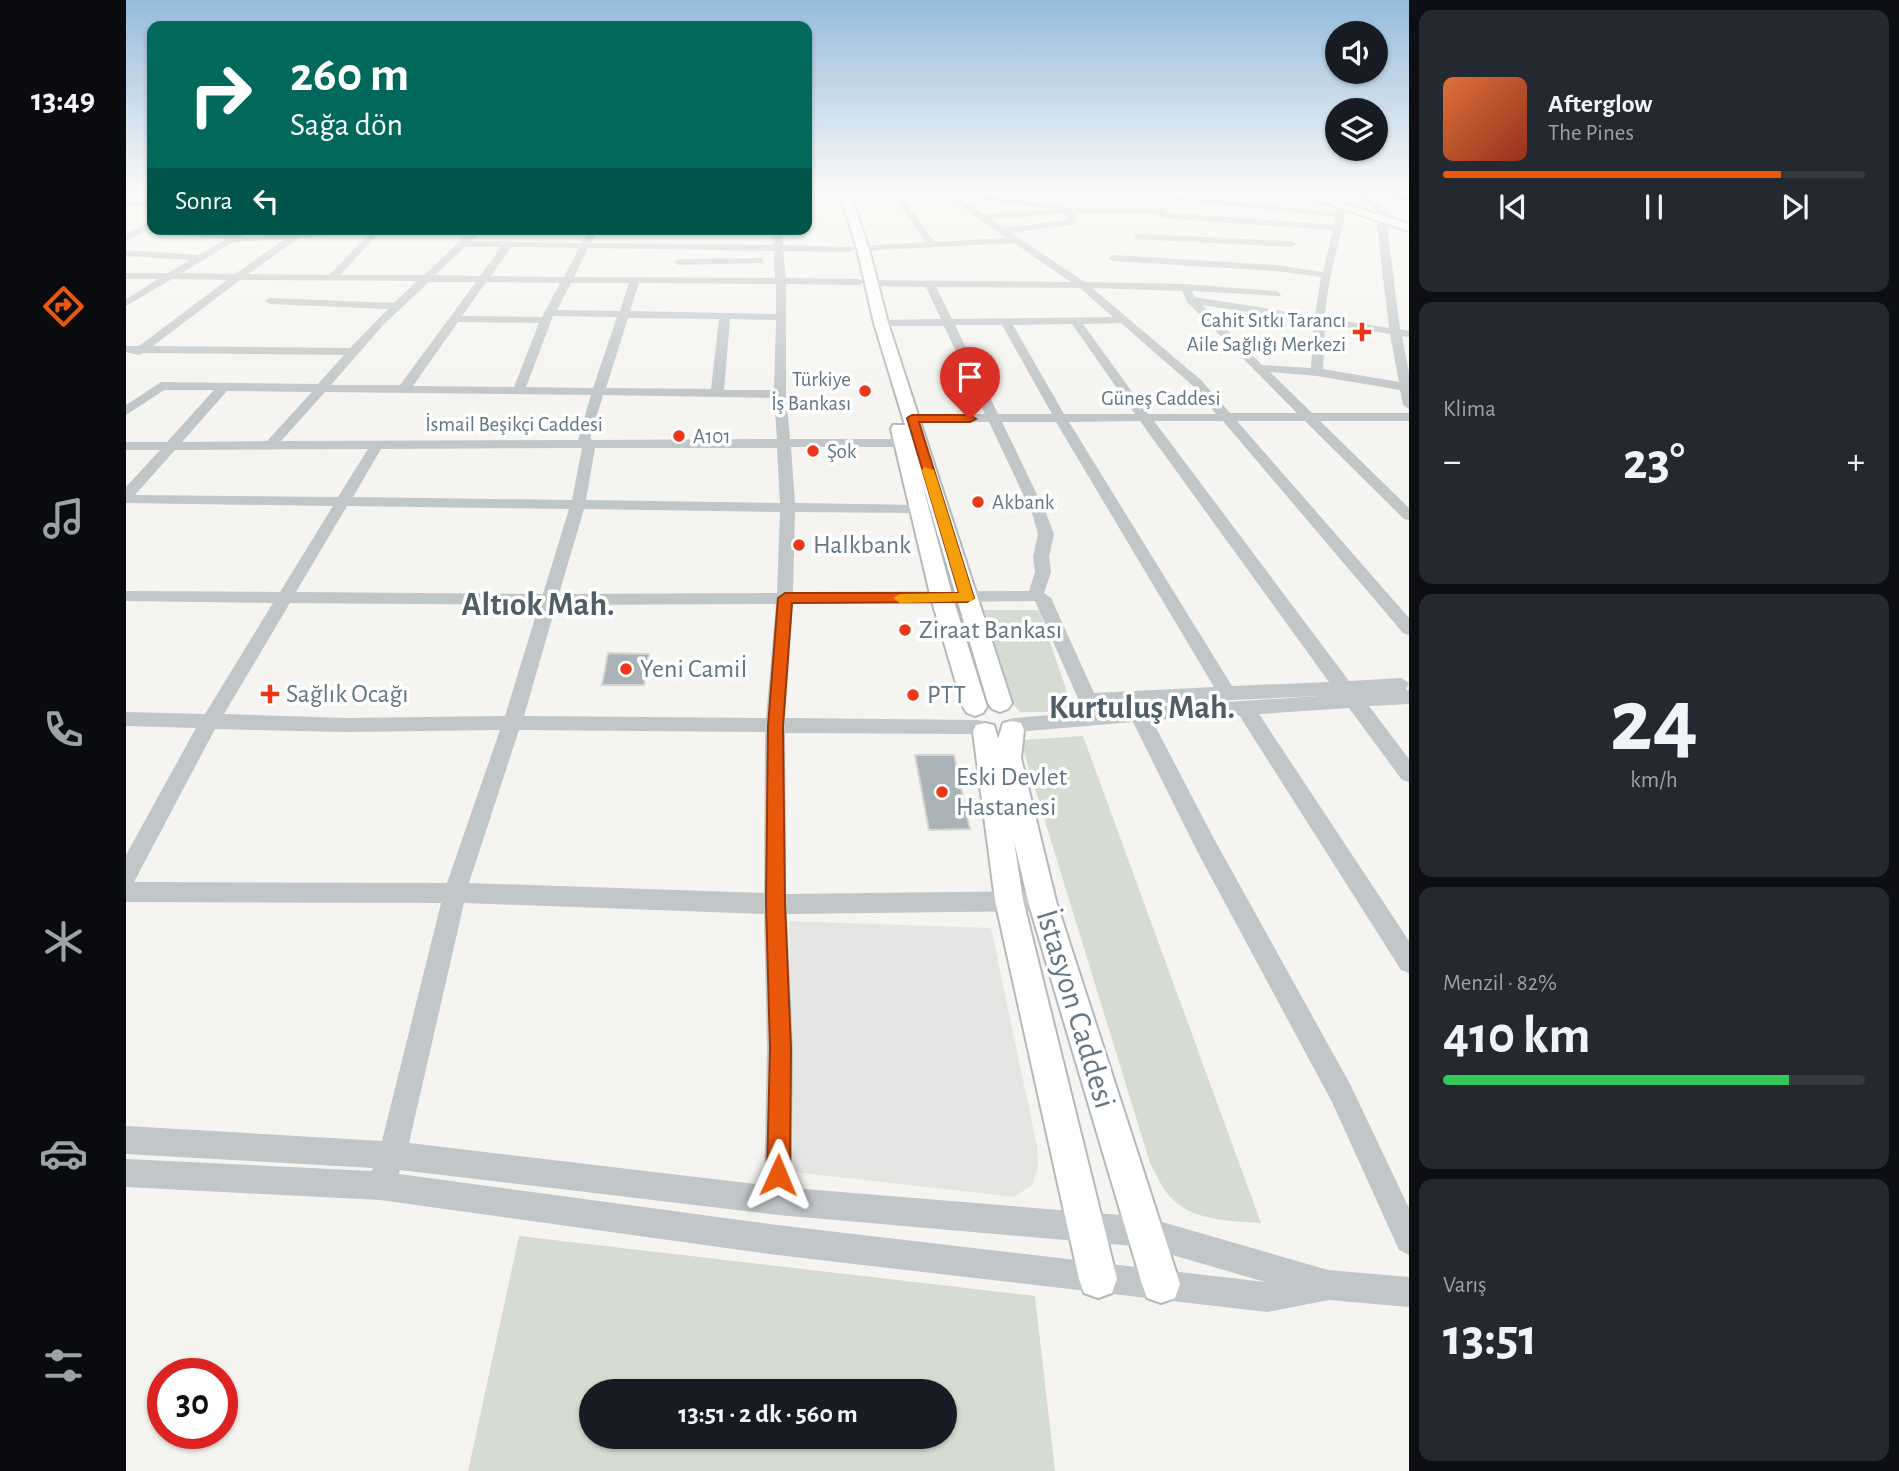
<!DOCTYPE html>
<html lang="tr">
<head>
<meta charset="utf-8">
<style>
  :root { --surface:#171b24; --page:#242831; --text:#f1f3f6; --muted:#9ea1a6; --line:#363941; --accent:#ea580c }
  body { margin:0; font-family:"Alegreya Sans",sans-serif; background:var(--page); color:var(--text); height:100vh; display:flex; flex-direction:column; font-size:26px; white-space:nowrap }
  * { box-sizing:border-box; margin:0 }
  p { font-size:23px; color:var(--muted) }
  .icon { flex:none; width:38px; height:38px; fill:none; stroke:currentColor; stroke-width:2; stroke-linecap:round; stroke-linejoin:round }
  .map { position:relative; flex:1; overflow:hidden }
  .drawer { display:flex; flex-direction:column; gap:10px; padding:10px; background:#0d0f14; width:490px }
  .drawer>* { flex:none }
  .banner { position:absolute; left:21px; top:21px; width:665px; height:214px; border-radius:14px; box-shadow:0 2px 5px #0004; background:#00695c; color:#fff; overflow:hidden }
  .buttons { position:absolute; left:1199px; top:21px; display:grid; gap:14px }
  .buttons a { display:grid; place-items:center; width:63px; height:63px; border-radius:50%; background:var(--surface); box-shadow:0 2px 5px #0004; font-size:35px }
  .speed { position:absolute; left:21px; top:1358px; display:flex; gap:14px; font-size:35px; font-weight:700; text-align:center }
  .speed>* { display:grid; place-content:center; width:91px; height:91px; border-radius:50%; background:var(--surface); box-shadow:0 2px 5px #0004; line-height:1 }
  .speed .limit { border:10px solid #d22; background:#fff; color:#111 }
  .pin { position:absolute; display:grid; place-items:center; width:60px; height:60px; color:#fff; margin:-72px -30px; border-radius:50% 50% 50% 0; rotate:-45deg; box-shadow:0 0 7px #0007 }
  .pin .icon { rotate:45deg }
  .me { position:absolute; width:77px; margin:-38px; rotate:1deg; stroke-linejoin:round; filter:drop-shadow(0 0 5px #0008) }
  .turn { display:flex; align-items:center; gap:24px; height:147px; padding:0 28px; font-size:32px }
  .turn .icon { width:91px; height:91px; stroke-width:2.5 }
  .turn b { display:block; font-size:49px; line-height:60px }
  .then { display:flex; align-items:center; height:66px; padding:0 28px; background:#0003; gap:14px; font-size:26px }
  .big { font-size:52px; font-weight:600; line-height:1.1 }
  .drawer .tile { flex:1; display:flex; flex-direction:column; justify-content:center; gap:10px; min-width:0; padding:0 24px; border-radius:14px; background:var(--page) }
  .drawer .dial { align-items:center; gap:0 }
  .dial b { font-size:91px; line-height:1 }
  .song { display:flex; align-items:center; gap:21px }
  .cover { width:84px; height:84px; border-radius:10px; background:linear-gradient(135deg,hsl(20 70% 55%),hsl(10 70% 35%)) }
  .played { height:7px; border-radius:4px; background:linear-gradient(90deg,var(--accent) 80%,var(--line) 80%) }
  .keys { display:flex; justify-content:space-around; direction:ltr }
  .heat { display:flex; justify-content:space-between; align-items:center; font-size:38px; direction:ltr }
  .charge { height:10px; border-radius:5px; background:linear-gradient(90deg,#34c759 82%,var(--line) 0) }
  .trip { position:absolute; left:453px; top:1379px; width:378px; height:70px; border-radius:35px; background:var(--surface); box-shadow:0 2px 5px #0004; font-weight:600; line-height:70px; text-align:center }
  main { display:flex; flex:1; min-height:0 }
  .menu { display:flex; flex-direction:column; width:126px; justify-content:space-around; align-items:center; background:#090b0e; color:var(--muted) }
  .menu .icon { width:49px; height:49px }
  .menu .active { color:var(--accent) }
  .menu b { font-size:32px; color:var(--text) }
  .map>svg:first-child { display:block }
</style>
</head>
<body>
<main>
<nav class="menu">
<b>13:49</b>
<svg class="icon active" aria-label="directions" viewBox="0 0 24 24"><path d="M12 3l9 9-9 9-9-9zM9 14v-3h6M13 9l2 2-2 2"/></svg>
<svg class="icon" aria-label="music" viewBox="0 0 24 24"><path d="M9 18V5l10-2v13"/><circle cx="6" cy="18" r="3"/><circle cx="16" cy="16" r="3"/></svg>
<svg class="icon" aria-label="phone" viewBox="0 0 24 24"><path d="M5 4h4l2 5-3 2q2 4 5 5l2-3 5 2v4C11 20 4 13 5 4z"/></svg>
<svg class="icon" aria-label="climate" viewBox="0 0 24 24"><path d="M12 3v18M4 7l16 10M4 17L20 7"/></svg>
<svg class="icon" aria-label="car" viewBox="0 0 24 24"><path d="M5 17H2v-5l4-1 3-4h7l3 4 3 1v5h-3M9 17h6M6 11h13"/><circle cx="7" cy="17" r="2"/><circle cx="17" cy="17" r="2"/></svg>
<svg class="icon" aria-label="filters" viewBox="0 0 24 24"><path d="M4 7h16M4 17h16"/><circle cx="9" cy="7" r="2"/><circle cx="15" cy="17" r="2"/></svg>
</nav>
<div class="map">
<svg width="1283" height="1471" viewBox="0 0 1283 1471">
  <rect width="100%" height="100%" fill="#f5f4f0"/>
  <path fill="#e5e6e4" d="M 663,921 L 865,928 L 911,1146 L 912,1168 L 906,1185 L 888,1197 L 668,1172 Z"/>
  <path fill="#d6dcd1" fill-rule="evenodd" d="M 851,610 L 913,610 L 948,712 L 894,712 L 880,696 Z
    M 957,736 L 1135,1223 C 1103,1221 1062,1221 1041,1193 C 1034,1184 1030,1173 1024,1163 L 894,740 Z
    M 393,1236 L 909,1296 L 929,1471 L 342,1471 ZM 466,1391 L 819,1391 L 819,1437 L 466,1437 Z"/>
  <path fill="#aab3b7" stroke="#d5d5d3" stroke-width="2" d="M 482,653 L 523,654 L 518,685 L 476,685 Z
    M 789,755 L 828,755 L 844,829 L 803,830 Z"/>
  <g fill="none" stroke-linecap="round" stroke-linejoin="round">
    <g stroke="#b4b9bc" stroke-width="4">
      <path id="major" d="M 714,193 L 724,193 L 743,249 L 762,323 L 886,703 L 882,709 L 874,712 L 866,709 L 862,703 L 794,475 L 827,598 L 861,707 L 857,713 L 849,716 L 841,713 L 837,707 L 805,598 L 765,429 L 767,425 L 779,425 L 748,323 L 731,249 Z
        M 1169,193 L 1184,193 L 1283,224 L 1283,231 Z
        M 886,721 L 895,723 L 898,730 L 895,758 L 930,901 L 1054,1284 L 1049,1298 L 1035,1303 L 1021,1298 L 1016,1284 L 902,901 L 888,841 L 897,900 L 991,1279 L 986,1293 L 972,1298 L 958,1293 L 953,1279 L 869,900 L 847,732 L 850,725 L 859,723 L 868,725 L 872,739 L 877,723 Z"/>
    </g>
    <path fill="#c1c6c8" fill-rule="evenodd" d="M 764,193 L 772,193 L 809,242 L 880,238 L 816,193 L 825,193 L 857,214 L 926,209 L 832,196 L 828,193 L 847,193 L 944,208 L 1039,208 L 1042,213 L 1208,225 L 1209,217 L 1045,199 L 1049,196 L 1209,212 L 1215,205 L 1221,205 C 1215,237 1201,280 1199,318 L 1263,328 L 1251,225 L 1255,218 L 1260,218 L 1226,193 L 1283,195 L 1283,201 L 1240,196 L 1277,222 L 1272,225 L 1262,219 L 1261,225 L 1274,329 L 1283,331 L 1283,337 L 1276,336 L 1283,373 L 1283,409 L 1277,405 L 1274,390 L 1191,376 L 1144,372 L 1186,413 L 1283,413 L 1283,421 L 1194,421 L 1283,508 L 1283,520 L 1278,519 L 1179,421 L 1111,421 L 1283,618 L 1283,635 L 1277,633 L 1097,421 L 1028,421 L 1223,681 L 1275,678 L 1283,683 L 1280,690 L 1283,690 L 1283,704 L 1243,706 L 1283,759 L 1283,782 L 1276,780 L 1223,708 L 1133,714 L 1283,941 L 1283,973 L 1275,970 L 1113,715 L 1026,720 L 1087,837 L 1224,1084 L 1283,1208 L 1283,1255 L 1273,1250 L 1206,1102 L 1071,851 L 1007,722 L 889,732 L 882,730 L 879,725 L 882,720 L 889,718 L 958,712 L 909,601 L 667,603 L 659,718 L 852,720 L 859,722 L 862,727 L 859,732 L 852,734 L 659,733 L 660,894 L 916,891 L 924,894 L 927,901 L 924,908 L 916,911 L 661,914 L 667,1048 L 666,1188 L 1019,1217 L 1202,1270 L 1283,1277 L 1283,1307 L 1203,1300 L 1141,1312 L 651,1255 L 254,1200 L 0,1187 L 0,1159 L 246,1171 L 247,1168 L 0,1154 L 0,1126 L 256,1141 L 315,903 L 0,902 L 0,855 L 70,728 L 0,726 L 0,712 L 79,714 L 147,603 L 0,601 L 0,591 L 154,592 L 207,506 L 0,503 L 0,487 L 34,450 L 0,450 L 0,442 L 41,442 L 88,390 L 38,390 L 0,415 L 0,405 L 35,382 L 192,384 L 218,355 L 18,353 L 12,355 L 0,352 L 0,346 L 13,346 L 101,280 L 46,279 L 0,306 L 0,299 L 32,279 L 0,279 L 0,273 L 42,273 L 64,260 L 0,256 L 0,250 L 73,255 L 100,239 L 18,232 L 0,241 L 0,234 L 26,221 L 26,229 L 108,234 L 116,229 L 127,229 L 117,237 L 168,232 L 173,229 L 183,229 L 182,231 L 257,229 L 214,275 L 298,275 L 347,229 L 357,229 L 345,241 L 456,243 L 463,230 L 466,229 L 471,232 L 465,243 L 647,245 L 646,229 L 656,229 L 657,245 L 727,247 L 729,249 L 724,252 L 657,251 L 660,278 L 733,279 L 738,282 L 733,285 L 660,284 L 660,394 L 664,439 L 777,439 L 784,443 L 777,447 L 665,447 L 669,503 L 793,505 L 800,509 L 793,513 L 669,512 L 667,592 L 903,591 L 909,572 L 907,557 L 912,534 L 906,513 L 863,422 L 786,422 L 780,418 L 786,414 L 859,414 L 818,326 L 755,326 L 749,323 L 755,320 L 815,319 L 800,287 L 745,286 L 740,283 L 745,280 L 945,282 L 888,243 L 734,251 L 732,249 L 737,246 L 800,242 ZM 940,214 L 943,220 L 878,228 L 865,219 ZM 949,214 L 1031,214 L 1034,218 L 1207,230 L 1197,272 L 1150,265 L 987,255 L 982,258 L 987,261 L 1150,271 L 1195,277 L 1189,316 L 1069,297 L 1066,291 L 1154,296 L 1155,294 L 1150,291 L 1059,284 L 959,282 L 885,233 L 951,224 ZM 245,232 L 203,275 L 122,274 L 173,238 ZM 159,239 L 109,274 L 56,273 L 107,242 ZM 339,247 L 375,247 L 354,276 L 309,275 ZM 385,247 L 453,248 L 438,277 L 365,276 ZM 462,248 L 648,251 L 649,278 L 448,277 ZM 114,280 L 291,281 L 268,303 L 144,298 L 139,301 L 144,304 L 262,309 L 224,348 L 27,346 ZM 303,282 L 350,282 L 274,385 L 205,385 L 258,324 ZM 360,282 L 434,283 L 416,317 L 336,316 ZM 445,283 L 503,283 L 494,311 L 431,310 ZM 513,283 L 650,284 L 650,314 L 504,311 ZM 810,287 L 954,288 L 987,317 L 826,319 ZM 966,288 L 1056,291 L 1061,302 L 1171,413 L 1104,413 L 1075,380 ZM 1076,305 L 1188,322 L 1185,368 L 1136,365 ZM 427,316 L 491,317 L 467,388 L 400,387 ZM 502,318 L 593,319 L 585,389 L 480,388 ZM 604,319 L 650,320 L 648,390 L 598,390 ZM 332,322 L 413,323 L 388,387 L 287,386 ZM 995,323 L 1067,386 L 1090,414 L 1022,414 L 957,324 ZM 946,324 L 1009,414 L 938,414 L 887,325 ZM 1199,324 L 1264,334 L 1273,382 L 1197,369 ZM 829,325 L 876,325 L 926,414 L 872,414 ZM 101,391 L 186,392 L 141,441 L 56,442 ZM 199,392 L 465,395 L 452,440 L 155,441 ZM 477,395 L 648,398 L 651,439 L 466,440 L 464,438 ZM 1014,421 L 1203,682 L 1106,686 L 943,422 ZM 876,422 L 930,422 L 1088,687 L 968,693 L 925,598 L 918,593 L 925,572 L 923,557 L 928,534 L 920,513 ZM 456,448 L 446,500 L 227,497 L 255,449 ZM 469,448 L 651,448 L 654,503 L 460,500 ZM 242,449 L 212,497 L 9,495 L 49,450 ZM 221,506 L 443,509 L 417,594 L 170,592 ZM 458,509 L 654,512 L 651,593 L 433,594 ZM 164,603 L 413,605 L 379,716 L 220,718 L 98,714 ZM 650,604 L 640,718 L 398,716 L 430,605 ZM 1193,696 L 976,710 L 974,706 ZM 89,729 L 220,732 L 374,730 L 321,883 L 8,882 ZM 393,730 L 639,732 L 638,893 L 343,883 ZM 338,903 L 638,914 L 641,1048 L 638,1185 L 283,1143 ZM 274,1170 L 652,1215 L 1019,1247 L 1139,1282 L 651,1225 L 273,1174 Z
      M 0,200 L 26,202 L 26,208 L 0,206 Z
      M 1012,234 L 1165,241 L 1170,244 L 1165,247 L 1009,239 L 1009,235 Z
      M 634,258 L 637,259 L 637,263 L 553,265 L 548,262 L 553,259 Z"/>
    <use href="#major" fill="#fff" fill-rule="evenodd"/>
  </g>
  <linearGradient id="sky" x2="0" y2="1"><stop stop-color="#95bcdc"/><stop offset="0.48" stop-color="#fafaf8"/><stop offset="1" stop-color="#fafaf8" stop-opacity="0"/></linearGradient>
  <rect width="1283" height="399" fill="url(#sky)"/>
  <path fill="#ea580c" stroke="#983908" stroke-width="2" d="M 786,415 L 844,415 L 850,419 L 844,422 L 793,422 L 848,598 L 841,602 L 666,603 L 657,726 L 659,904 L 665,1048 L 664,1175 L 661,1184 L 652,1187 L 644,1184 L 641,1175 L 644,1048 L 640,904 L 642,726 L 652,598 L 659,593 L 833,593 L 781,418 Z"/>
  <path fill="#f59e0b" d="M 798,467 L 808,470 L 848,598 L 846,601 L 774,603 L 767,598 L 774,594 L 833,593 L 796,470 Z"/>
  <g fill="#ec3819" stroke="#fff" stroke-width="2.5">
    <path d="M1232.5 321.5h7v7h7v7h-7v7h-7v-7h-7v-7h7z"/>
    <circle cx="739" cy="391" r="7"/>
    <circle cx="553" cy="436" r="7"/>
    <circle cx="687" cy="451" r="7"/>
    <circle cx="852" cy="502" r="7"/>
    <circle cx="673" cy="545" r="7"/>
    <circle cx="779" cy="630" r="7"/>
    <circle cx="500" cy="669" r="7"/>
    <path d="M140.5 683.5h7v7h7v7h-7v7h-7v-7h-7v-7h7z"/>
    <circle cx="787" cy="695" r="7"/>
    <circle cx="816" cy="792" r="7"/>
  </g>
  <g text-anchor="middle" dominant-baseline="central" stroke-width="7" stroke-linejoin="round" paint-order="stroke">
    <g font-size="21" fill="#627783" stroke="#fff" text-anchor="start">
      <text x="1220" y="320" text-anchor="end">Cahit Sıtkı Tarancı<tspan x="1220" dy="24">Aile Sağlığı Merkezi</tspan></text>
      <text x="725" y="379" text-anchor="end">Türkiye<tspan x="725" dy="24">İş Bankası</tspan></text>
      <text x="567" y="436">A101</text>
      <text x="701" y="451">Şok</text>
      <text x="866" y="502">Akbank</text>
    </g>
    <g font-size="21" fill="#627783" stroke="#fff">
      <text x="1035" y="398">Güneş Caddesi</text>
      <text x="388" y="424">İsmail Beşikçi Caddesi</text>
    </g>
    <g font-size="26" fill="#627783" stroke="#fff" text-anchor="start">
      <text x="687" y="545">Halkbank</text>
      <text x="793" y="630">Ziraat Bankası</text>
      <text x="514" y="669">Yeni Camiİ</text>
      <text x="160" y="694">Sağlık Ocağı</text>
      <text x="801" y="695">PTT</text>
      <text x="830" y="777">Eski Devlet<tspan x="830" dy="30">Hastanesi</tspan></text>
    </g>
    <g font-size="32" fill="#627783" stroke="#fff">
      <text transform="translate(950 1009) rotate(73)">İstasyon Caddesi</text>
    </g>
    <g font-size="33" font-weight="bold" fill="#505f67" stroke="#fff">
      <text x="412" y="605">Altıok Mah.</text>
      <text x="1016" y="708">Kurtuluş Mah.</text>
    </g>
  </g>
</svg>
<div class="buttons">
<a><svg class="icon" aria-label="sound" viewBox="0 0 24 24"><path d="M4 9h4l5-4v14l-5-4H4zM17 9q2 3 0 6"/></svg></a>
<a><svg class="icon" aria-label="layers" viewBox="0 0 24 24"><path d="M12 4l9 5-9 5-9-5zM3 14l9 5 9-5"/></svg></a>
</div>
<div class="speed"><div class="limit">30</div></div>
<div class="pin" style="left:844px;top:419px;background:#d93025"><svg class="icon" aria-label="arrive" viewBox="0 0 24 24"><path d="M6 21V4h12l-3 4 3 4H6"/></svg></div>
<svg class="me" style="left:652px;top:1175px" viewBox="-20 -20 40 40"><path d="M0-17L14 15 0 8-14 15z" fill="#ea580c" stroke="#fff" stroke-width="4"/></svg>
<div class="trip">13:51 · 2 dk · 560 m</div>
<div class="banner">
<div class="turn"><svg class="icon" aria-label="right" viewBox="0 0 24 24"><path d="M7 20v-9h11M14 6l5 5-5 5"/></svg><div><b>260 m</b>Sağa dön</div></div>
<div class="then">Sonra<svg class="icon" aria-label="left" viewBox="0 0 24 24"><path d="M17 20v-9H6M10 6l-5 5 5 5"/></svg></div>
</div>
</div>
<section class="drawer">
<div class="tile">
<div class="song"><i class="cover"></i><div><b>Afterglow</b><p>The Pines</p></div></div>
<div class="played"></div>
<div class="keys"><svg class="icon" aria-label="previous" viewBox="0 0 24 24"><path d="M18 5L8 12l10 7zM5 5v14"/></svg><svg class="icon" aria-label="pause" viewBox="0 0 24 24"><path d="M8 5v14M16 5v14"/></svg><svg class="icon" aria-label="next" viewBox="0 0 24 24"><path d="M6 5l10 7-10 7zM19 5v14"/></svg></div>
</div>
<div class="tile"><p>Klima</p>
<div class="heat"><a>−</a><b class="big">23°</b><a>+</a></div>
</div>
<div class="tile dial"><b>24</b><p>km/h</p></div>
<div class="tile"><p>Menzil · 82%</p><b class="big">410 km</b><div class="charge"></div></div>
<div class="tile"><p>Varış</p><b class="big">13:51</b></div>
</section>
</main>
</body>
</html>
